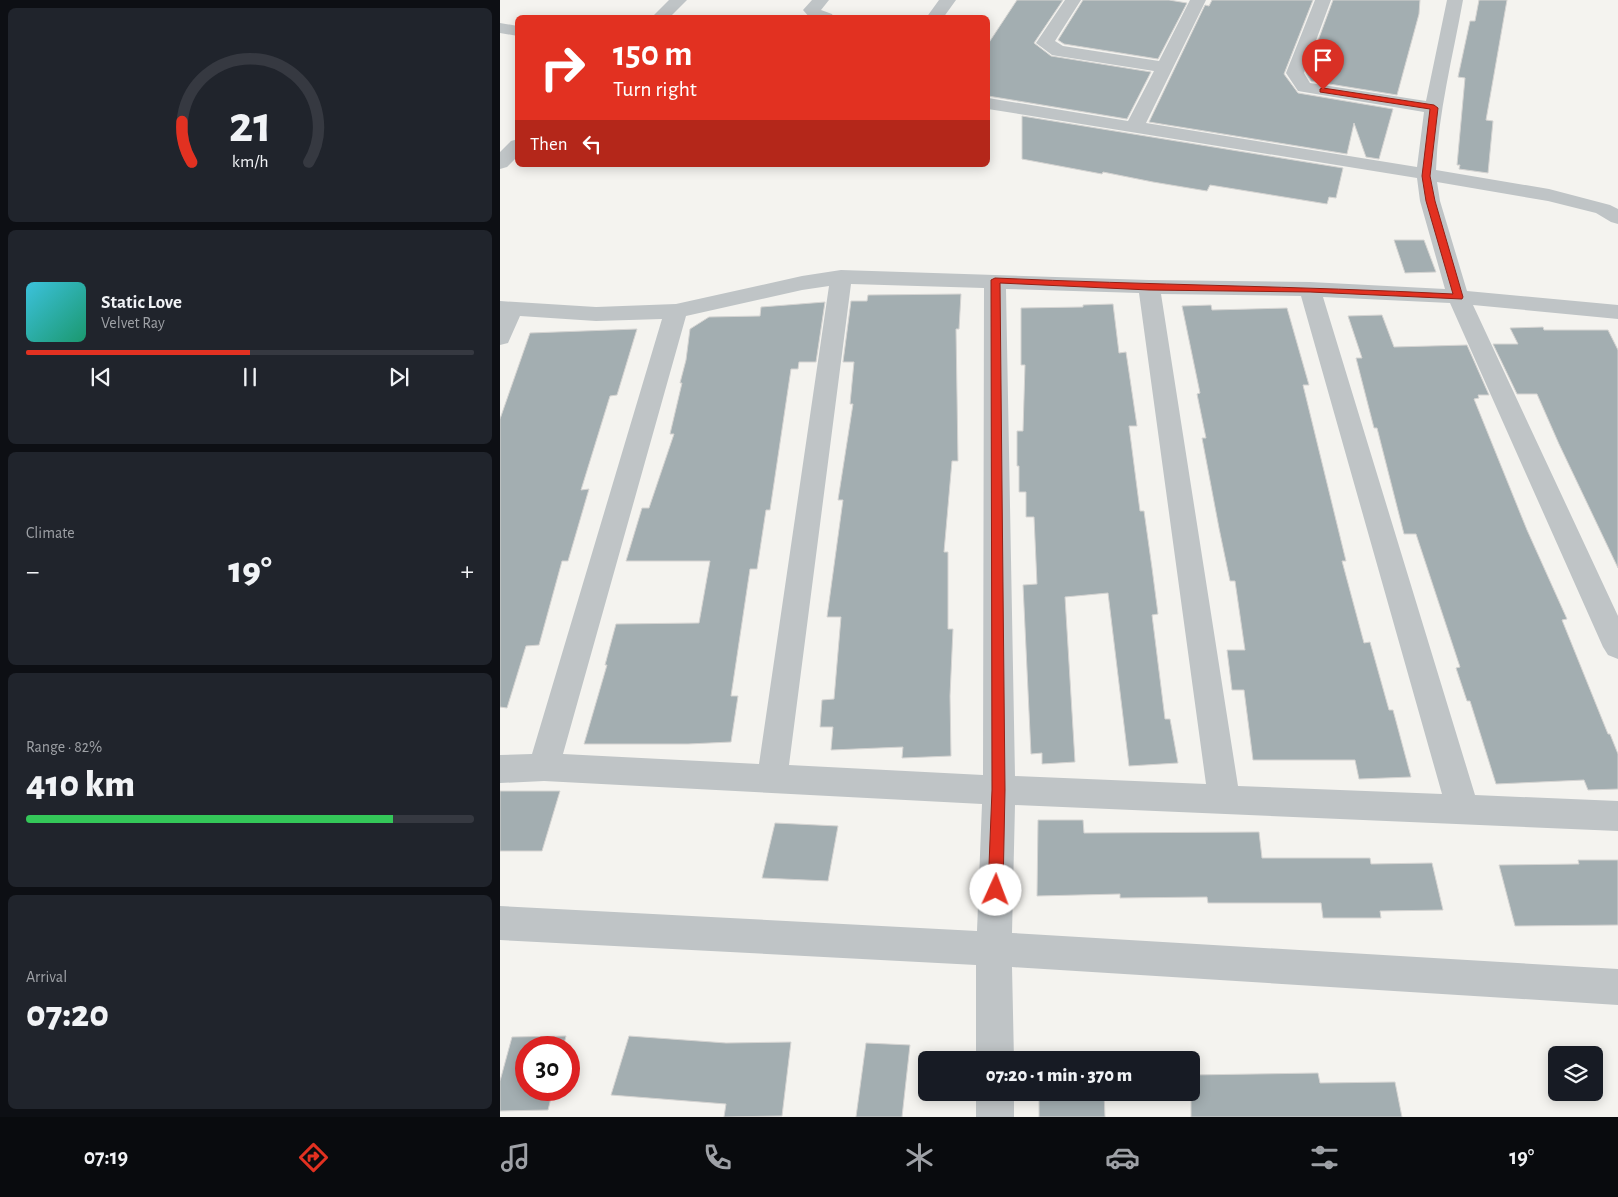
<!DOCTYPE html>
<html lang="en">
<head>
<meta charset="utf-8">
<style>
  :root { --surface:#171b24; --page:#20242c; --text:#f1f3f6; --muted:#9ea1a6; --line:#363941; --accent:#e23121 }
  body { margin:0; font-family:"Alegreya Sans",sans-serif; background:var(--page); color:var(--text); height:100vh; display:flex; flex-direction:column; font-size:19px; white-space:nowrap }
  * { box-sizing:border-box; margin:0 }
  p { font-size:16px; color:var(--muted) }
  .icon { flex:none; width:28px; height:28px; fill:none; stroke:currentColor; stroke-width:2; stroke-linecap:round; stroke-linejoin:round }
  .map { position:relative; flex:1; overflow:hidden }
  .drawer { display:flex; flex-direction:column; gap:8px; padding:8px; background:#0d0f14; width:500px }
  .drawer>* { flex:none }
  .top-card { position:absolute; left:15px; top:15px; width:475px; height:152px; border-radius:8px; box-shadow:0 2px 12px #0003; background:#e23121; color:#fff; overflow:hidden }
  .controls { position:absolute; left:1048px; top:1046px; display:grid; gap:10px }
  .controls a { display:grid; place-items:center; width:55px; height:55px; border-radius:8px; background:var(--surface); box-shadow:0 2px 12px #0003; font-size:25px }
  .speed { position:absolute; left:15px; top:1036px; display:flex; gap:10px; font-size:25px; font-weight:700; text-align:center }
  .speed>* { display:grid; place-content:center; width:65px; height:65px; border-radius:50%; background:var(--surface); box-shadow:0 2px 12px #0003; line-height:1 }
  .speed .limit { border:8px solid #d22; background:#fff; color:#111 }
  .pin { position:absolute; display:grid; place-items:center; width:42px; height:42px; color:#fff; margin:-51px -21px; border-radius:50% 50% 50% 0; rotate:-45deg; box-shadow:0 0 5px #0007 }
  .pin .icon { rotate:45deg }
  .me { position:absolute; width:55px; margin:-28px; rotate:2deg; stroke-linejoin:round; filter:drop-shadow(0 0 4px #0008) }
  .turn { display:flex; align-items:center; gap:18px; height:105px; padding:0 15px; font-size:22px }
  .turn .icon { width:65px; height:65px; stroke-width:2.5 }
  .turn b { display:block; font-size:35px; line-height:42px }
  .then { display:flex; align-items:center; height:48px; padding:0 15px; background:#0003; gap:10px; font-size:19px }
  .big { font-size:38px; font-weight:800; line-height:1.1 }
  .drawer .tile { flex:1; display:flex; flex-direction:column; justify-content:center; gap:8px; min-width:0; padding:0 18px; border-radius:8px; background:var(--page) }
  .drawer .dial { align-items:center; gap:0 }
  .dial svg { height:130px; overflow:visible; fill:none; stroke:var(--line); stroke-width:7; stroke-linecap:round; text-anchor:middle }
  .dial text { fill:var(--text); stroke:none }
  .song { display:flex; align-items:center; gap:15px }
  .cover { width:60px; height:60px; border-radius:8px; background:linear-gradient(135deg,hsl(190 70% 55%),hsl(160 70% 35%)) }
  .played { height:5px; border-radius:2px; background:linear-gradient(90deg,var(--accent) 50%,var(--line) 50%) }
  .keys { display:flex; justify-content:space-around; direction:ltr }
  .heat { display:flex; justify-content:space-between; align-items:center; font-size:28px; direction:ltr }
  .charge { height:8px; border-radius:4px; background:linear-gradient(90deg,#34c759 82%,var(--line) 0) }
  .trip { position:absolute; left:418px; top:1051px; width:282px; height:50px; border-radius:8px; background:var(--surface); box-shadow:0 2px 12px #0003; font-weight:800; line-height:50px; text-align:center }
  .tabs { display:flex; height:80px; justify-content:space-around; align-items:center; background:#090b0e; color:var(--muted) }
  .tabs .icon { width:35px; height:35px }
  .tabs .selected { color:var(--accent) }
  .tabs b { font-size:22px; color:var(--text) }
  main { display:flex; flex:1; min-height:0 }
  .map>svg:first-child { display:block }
</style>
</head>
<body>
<main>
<section class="drawer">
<div class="tile dial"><svg viewBox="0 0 100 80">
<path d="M14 69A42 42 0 1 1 86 69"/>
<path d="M14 69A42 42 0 0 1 8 44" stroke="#e23121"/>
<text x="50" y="56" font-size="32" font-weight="700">21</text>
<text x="50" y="72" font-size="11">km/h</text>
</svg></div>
<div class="tile">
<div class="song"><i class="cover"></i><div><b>Static Love</b><p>Velvet Ray</p></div></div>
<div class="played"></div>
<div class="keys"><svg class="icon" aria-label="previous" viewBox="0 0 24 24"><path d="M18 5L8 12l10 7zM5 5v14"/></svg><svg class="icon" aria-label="pause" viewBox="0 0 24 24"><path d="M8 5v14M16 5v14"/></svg><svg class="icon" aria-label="next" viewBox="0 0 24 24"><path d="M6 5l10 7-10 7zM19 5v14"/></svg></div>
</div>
<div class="tile"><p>Climate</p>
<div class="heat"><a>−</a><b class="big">19°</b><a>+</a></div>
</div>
<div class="tile"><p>Range · 82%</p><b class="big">410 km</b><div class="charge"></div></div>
<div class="tile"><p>Arrival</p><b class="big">07:20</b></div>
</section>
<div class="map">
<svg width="1118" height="1117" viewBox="0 0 1118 1117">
  <rect width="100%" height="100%" fill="#f4f3ef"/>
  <path fill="#a3aeb1" stroke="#d5d4d2" d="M 517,0 L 563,0 L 534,43 L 551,56 L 651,72 L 627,119 L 488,96 L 488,44 Z
    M 583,0 L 669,0 L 687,3 L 658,59 L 564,44 L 558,40 Z
    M 712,0 L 813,0 L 784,74 L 798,93 L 893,109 L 879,159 L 866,157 L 854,123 L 847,154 L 649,122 L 705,5 L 709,6 Z
    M 833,0 L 920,0 L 919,14 L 897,95 L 811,81 L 806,73 Z
    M 979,0 L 1007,0 L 986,120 L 993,121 L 988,173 L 959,169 L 960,165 L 957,165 L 965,78 L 958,77 L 970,21 L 975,21 Z
    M 522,116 L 843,168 L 836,198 L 829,197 L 827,204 L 710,185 L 707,191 L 653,182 L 603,172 L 602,174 L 522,159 Z
    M 894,240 L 924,240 L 936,272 L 905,273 Z
    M 461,294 L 459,329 L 456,329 L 458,461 L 452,461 L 444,552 L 448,552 L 448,629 L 453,629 L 450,696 L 451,756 L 402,758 L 403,747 L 331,750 L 333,727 L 320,727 L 322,700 L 334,699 L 341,617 L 327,617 L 343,500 L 338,500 L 353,404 L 350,404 L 354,362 L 343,362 L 351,301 L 367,301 L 368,295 Z
    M 325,302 L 316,362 L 299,362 L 298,369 L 291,369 L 270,510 L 266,510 L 257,569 L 250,569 L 231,696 L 238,696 L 231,742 L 188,744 L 84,744 L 107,665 L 105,665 L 116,624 L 199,623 L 210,561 L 126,561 L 142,508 L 149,508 L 174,434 L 170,434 L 182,383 L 180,383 L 186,360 L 190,329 L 209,317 L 260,316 L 261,307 Z
    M 613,304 L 619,353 L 626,352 L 637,426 L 629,426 L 640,511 L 644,511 L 652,568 L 658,614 L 652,615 L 665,719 L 670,719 L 678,763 L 629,766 L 608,593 L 565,597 L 575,762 L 542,764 L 542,753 L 531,754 L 523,585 L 537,584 L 534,517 L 526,517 L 526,492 L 519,492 L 519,466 L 517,466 L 517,431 L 523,431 L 525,365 L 521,365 L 521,308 L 583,307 L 583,305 Z
    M 711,305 L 712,310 L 787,308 L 809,385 L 803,385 L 846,561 L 842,561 L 864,643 L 870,642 L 889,710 L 893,710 L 911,777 L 859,779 L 855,760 L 753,760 L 744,690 L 732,690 L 727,650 L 745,650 L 735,581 L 730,581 L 719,528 L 702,438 L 706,438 L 697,394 L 700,393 L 682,306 Z
    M 882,315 L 894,347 L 967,345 L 989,395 L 978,395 L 979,398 L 974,399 L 1027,530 L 1067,619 L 1062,620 L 1108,734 L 1110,734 L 1118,754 L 1118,789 L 1088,790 L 1084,780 L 996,784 L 970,701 L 967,701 L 956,668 L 960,667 L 916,534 L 904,534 L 877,428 L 874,428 L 856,358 L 862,358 L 848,316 Z
    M 1043,327 L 1044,330 L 1108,330 L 1118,350 L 1118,568 L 1059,444 L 1037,394 L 1017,394 L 993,344 L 1018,344 L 1010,328 Z
    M 137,329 L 117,395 L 110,396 L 81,490 L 89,489 L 68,561 L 62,561 L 39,645 L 26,646 L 7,708 L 0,707 L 0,419 L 30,333 Z
    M 0,791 L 60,791 L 42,851 L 0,851 Z
    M 538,820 L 583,820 L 584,833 L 759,832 L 762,858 L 870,858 L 871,864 L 932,863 L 943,910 L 880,911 L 881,918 L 823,918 L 821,903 L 708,903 L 707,897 L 620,898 L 620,894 L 537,896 Z
    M 275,823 L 338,826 L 328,881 L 262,878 Z
    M 1078,860 L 1118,860 L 1118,925 L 1015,926 L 999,865 L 1079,864 Z
    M 66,1036 L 63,1048 L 26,1048 L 26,1090 L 53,1090 L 48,1110 L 0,1111 L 0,1081 L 12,1037 Z
    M 129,1036 L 226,1043 L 291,1042 L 282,1116 L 224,1117 L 226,1104 L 111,1095 Z
    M 366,1043 L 410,1045 L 402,1117 L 356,1117 Z
    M 539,1052 L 603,1052 L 603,1060 L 539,1060 Z
    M 818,1073 L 820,1083 L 895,1082 L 902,1117 L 691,1117 L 691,1075 Z
    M 539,1092 L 604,1092 L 605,1117 L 539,1117 Z"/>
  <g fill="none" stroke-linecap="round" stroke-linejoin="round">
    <path fill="#bfc4c6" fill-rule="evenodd" d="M 169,0 L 187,0 L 169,18 L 151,18 Z
      M 312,0 L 329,0 L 321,10 L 332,14 L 334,18 L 310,18 L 303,10 Z
      M 439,0 L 456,0 L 443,18 L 426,18 Z
      M 565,0 L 581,0 L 555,41 L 563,46 L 659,61 L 690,0 L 706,0 L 646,123 L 917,167 L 924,112 L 798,91 L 786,73 L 815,0 L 831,0 L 804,73 L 810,83 L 926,101 L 947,0 L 963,0 C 953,56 938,113 936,170 L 1049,189 L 1110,205 L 1118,209 L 1118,224 L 1111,222 L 1096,213 L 1048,201 L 937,182 L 940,201 L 967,291 L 1118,305 L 1118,319 L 973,305 L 1118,616 L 1118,659 L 1108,655 L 1103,647 L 950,303 L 823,297 L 975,795 L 1118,801 L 1118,831 L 515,805 L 512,933 L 1118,969 L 1118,1005 L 512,967 L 514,1060 L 476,1060 L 476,965 L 0,940 L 0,906 L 477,931 L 482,804 L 44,781 L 0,783 L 0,755 L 32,754 L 162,319 L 96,321 L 20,316 L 8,343 L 0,345 L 0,301 L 96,307 L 176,304 L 302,276 L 341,270 L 649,280 L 810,282 L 945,289 L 920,201 L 917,178 L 488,109 L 488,98 L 628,121 L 654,71 L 558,56 L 552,55 L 536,43 ZM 351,284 L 484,288 L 483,775 L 289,765 ZM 329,286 L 259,764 L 63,754 L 186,316 L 302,290 ZM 506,289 L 639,293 L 706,784 L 515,776 ZM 661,294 L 801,296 L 942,794 L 738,786 Z
      M 0,23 L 18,26 L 18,36 L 0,33 Z
      M 18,139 L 18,156 L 7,167 L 0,169 L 0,152 L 11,141 Z
      M 476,1092 L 514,1092 L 514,1117 L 476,1117 Z"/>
  </g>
  <path fill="#e23121" stroke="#932015" d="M 823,88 L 934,105 L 938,108 L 930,176 L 935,201 L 963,297 L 962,299 L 810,292 L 649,290 L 500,283 L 505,790 L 503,890 L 500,894 L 496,896 L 491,894 L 488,890 L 492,790 L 491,280 L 495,278 C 648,285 800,286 953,294 L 926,201 L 922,176 L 930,109 L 820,92 L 820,89 Z"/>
</svg>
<div class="controls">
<a><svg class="icon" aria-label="layers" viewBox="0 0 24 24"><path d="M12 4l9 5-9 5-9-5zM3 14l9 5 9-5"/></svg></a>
</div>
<div class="speed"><div class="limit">30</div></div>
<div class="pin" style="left:823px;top:90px;background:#d93025"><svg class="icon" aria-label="arrive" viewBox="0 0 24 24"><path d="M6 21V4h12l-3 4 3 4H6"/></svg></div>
<svg class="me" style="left:496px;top:890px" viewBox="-20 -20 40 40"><circle r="19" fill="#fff"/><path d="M0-13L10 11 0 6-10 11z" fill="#e23121"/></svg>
<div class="trip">07:20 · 1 min · 370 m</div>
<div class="top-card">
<div class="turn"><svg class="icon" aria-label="right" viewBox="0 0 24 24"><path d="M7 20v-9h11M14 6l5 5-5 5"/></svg><div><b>150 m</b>Turn right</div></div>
<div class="then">Then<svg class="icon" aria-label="left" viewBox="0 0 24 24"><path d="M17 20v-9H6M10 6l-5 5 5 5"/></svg></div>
</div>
</div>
</main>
<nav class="tabs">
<b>07:19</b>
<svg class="icon selected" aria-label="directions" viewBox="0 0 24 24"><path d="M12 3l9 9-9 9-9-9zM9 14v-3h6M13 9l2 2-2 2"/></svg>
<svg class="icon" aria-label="music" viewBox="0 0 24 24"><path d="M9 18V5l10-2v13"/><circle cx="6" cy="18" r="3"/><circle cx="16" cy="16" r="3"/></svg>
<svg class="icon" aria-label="phone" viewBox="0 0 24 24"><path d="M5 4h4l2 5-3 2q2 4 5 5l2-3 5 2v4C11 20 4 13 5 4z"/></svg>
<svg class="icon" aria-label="climate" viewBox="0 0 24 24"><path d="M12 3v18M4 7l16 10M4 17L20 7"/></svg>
<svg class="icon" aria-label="car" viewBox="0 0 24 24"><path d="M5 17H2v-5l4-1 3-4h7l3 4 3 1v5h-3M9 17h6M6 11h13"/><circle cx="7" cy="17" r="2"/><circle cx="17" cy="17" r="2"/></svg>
<svg class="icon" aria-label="filters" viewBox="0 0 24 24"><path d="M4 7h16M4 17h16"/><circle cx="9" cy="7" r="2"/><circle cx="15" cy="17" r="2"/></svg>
<b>19°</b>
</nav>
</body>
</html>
